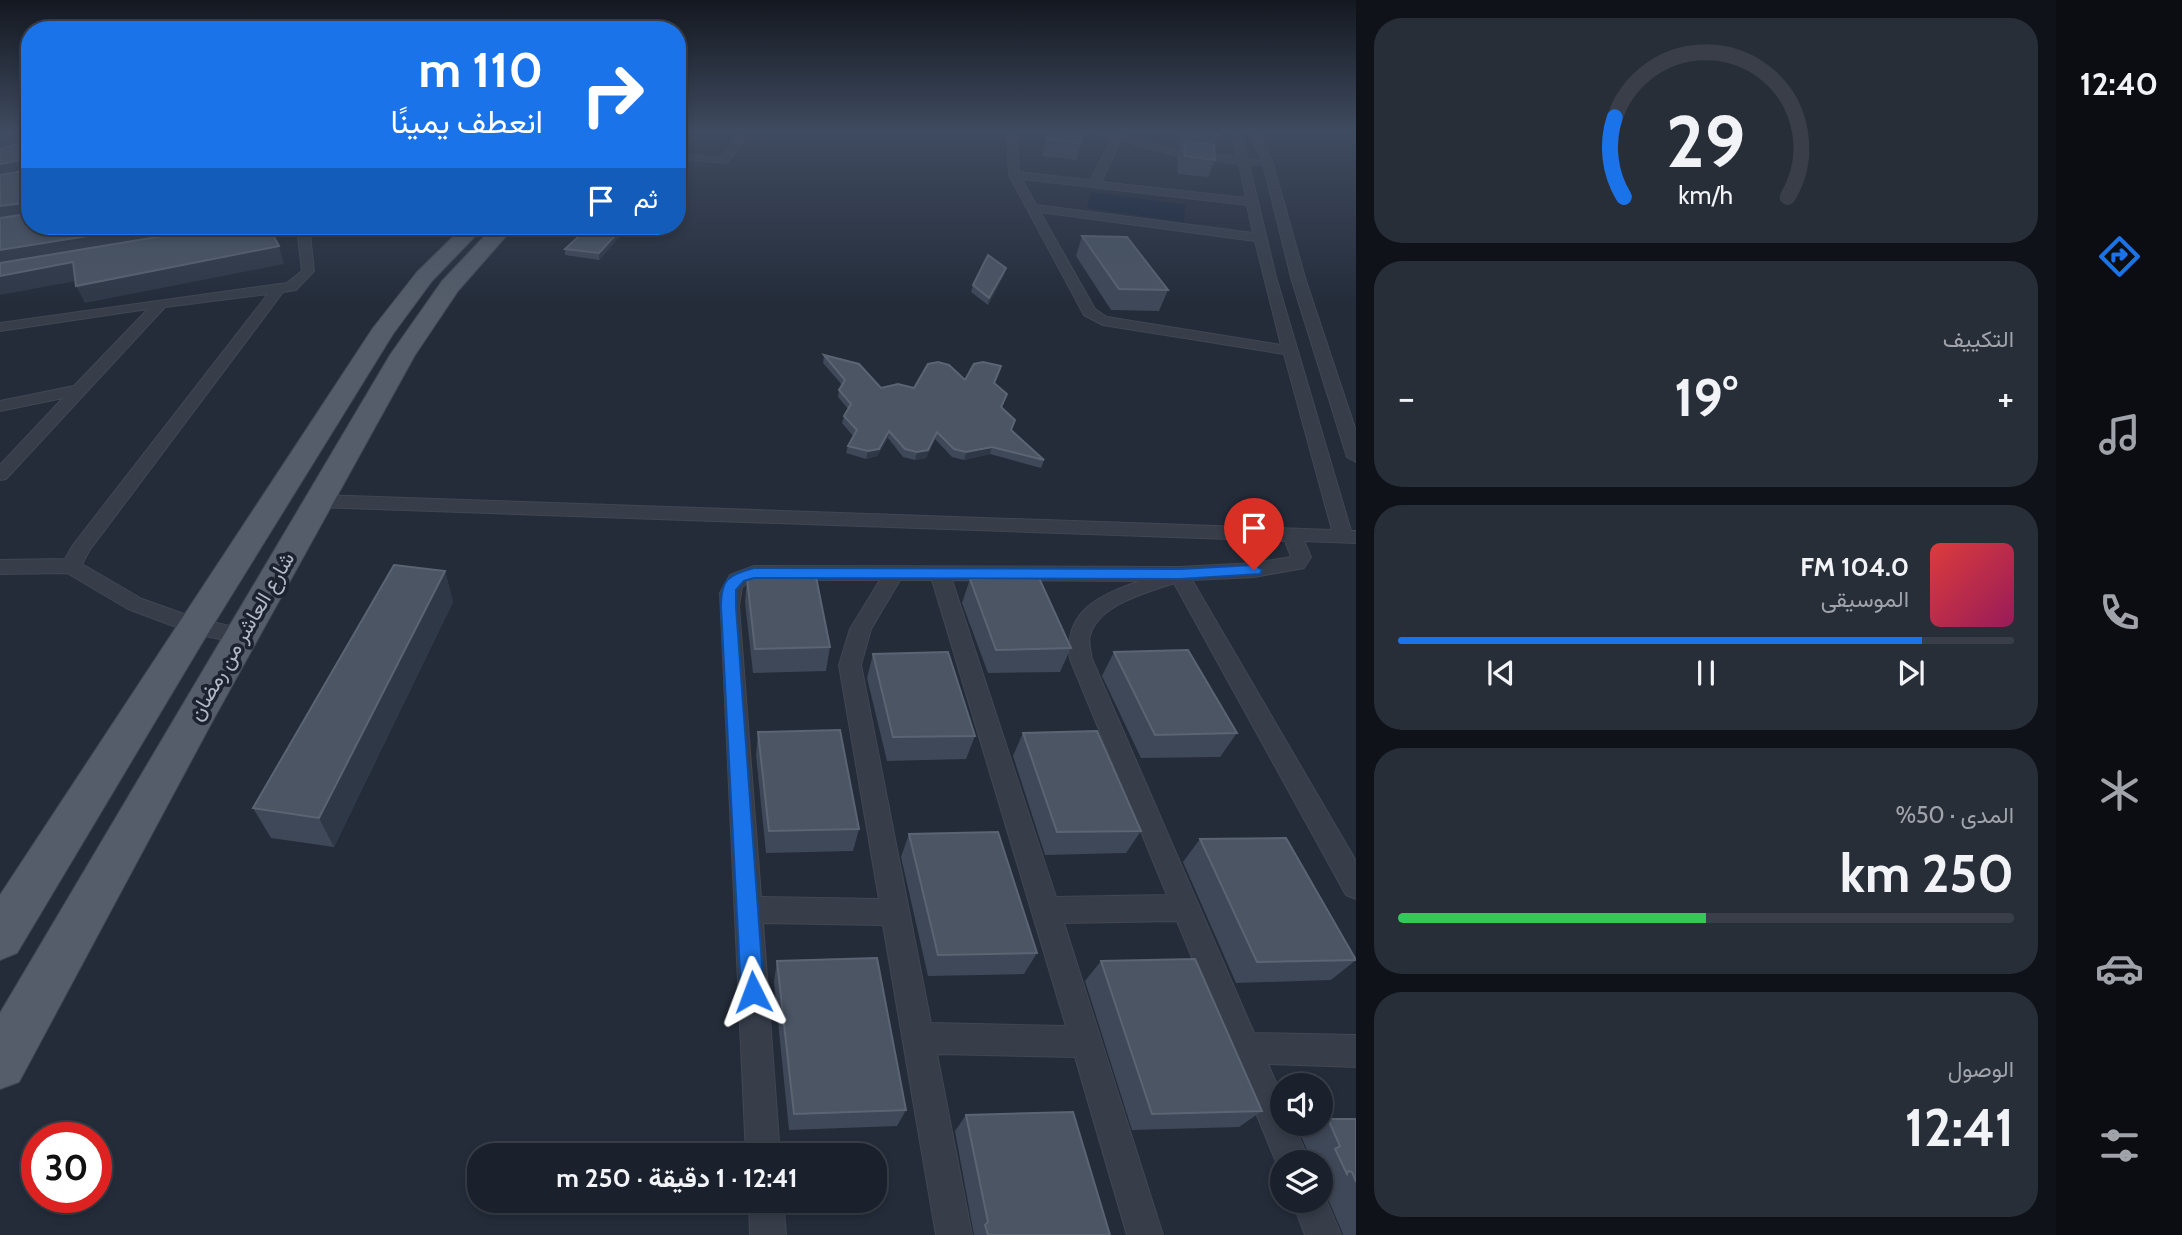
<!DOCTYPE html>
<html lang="ar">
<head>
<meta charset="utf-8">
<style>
  :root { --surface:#1b212c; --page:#282e38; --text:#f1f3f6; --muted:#a0a3a9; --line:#393e48; --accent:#1a73e8 }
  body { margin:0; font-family:Cabin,Vazirmatn,sans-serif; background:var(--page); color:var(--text); direction:rtl; height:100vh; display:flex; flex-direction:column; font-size:26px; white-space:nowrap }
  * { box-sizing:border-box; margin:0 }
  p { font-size:23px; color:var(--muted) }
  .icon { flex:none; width:38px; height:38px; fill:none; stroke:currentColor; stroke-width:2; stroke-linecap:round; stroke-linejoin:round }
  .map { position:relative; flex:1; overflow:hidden; direction:ltr }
  .details { display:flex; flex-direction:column; gap:18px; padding:18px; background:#0f1218; width:700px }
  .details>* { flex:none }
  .hud { position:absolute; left:21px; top:21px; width:665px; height:214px; border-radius:28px; box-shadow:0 4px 10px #0003,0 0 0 2px var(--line); direction:rtl; background:#1a73e8; color:#fff; overflow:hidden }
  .buttons { position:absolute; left:1270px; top:1073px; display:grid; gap:14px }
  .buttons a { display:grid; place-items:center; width:63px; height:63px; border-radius:50%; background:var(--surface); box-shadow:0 4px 10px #0003,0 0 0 2px var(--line); font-size:35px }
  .speed { position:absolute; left:21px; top:1122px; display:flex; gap:14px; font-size:35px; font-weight:700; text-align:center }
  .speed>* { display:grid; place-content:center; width:91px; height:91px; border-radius:50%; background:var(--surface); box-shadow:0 4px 10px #0003,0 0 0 2px var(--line); line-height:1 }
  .speed .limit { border:10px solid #d22; background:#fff; color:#111 }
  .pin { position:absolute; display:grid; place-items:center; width:60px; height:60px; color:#fff; margin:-72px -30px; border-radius:50% 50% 50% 0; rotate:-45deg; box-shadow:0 0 7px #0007 }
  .pin .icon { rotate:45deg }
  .me { position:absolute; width:77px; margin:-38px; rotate:357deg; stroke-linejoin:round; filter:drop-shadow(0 0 5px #0008) }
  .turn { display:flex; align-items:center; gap:24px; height:147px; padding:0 28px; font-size:32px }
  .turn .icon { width:91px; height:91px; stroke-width:2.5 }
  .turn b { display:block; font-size:49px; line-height:60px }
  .then { display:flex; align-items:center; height:66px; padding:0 28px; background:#0003; gap:14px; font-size:26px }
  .big { font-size:52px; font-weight:700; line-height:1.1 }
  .details .card { flex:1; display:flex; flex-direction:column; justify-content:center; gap:10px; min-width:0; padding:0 24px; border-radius:28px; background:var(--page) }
  .details .dial { align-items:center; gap:0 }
  .dial svg { height:182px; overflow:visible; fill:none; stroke:var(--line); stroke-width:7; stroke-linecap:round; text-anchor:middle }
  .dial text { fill:var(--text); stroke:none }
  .song { display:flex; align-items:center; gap:21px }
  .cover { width:84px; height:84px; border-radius:10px; background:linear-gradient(135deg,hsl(0 70% 55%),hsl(330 70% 35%)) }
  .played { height:7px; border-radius:4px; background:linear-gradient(90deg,var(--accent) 85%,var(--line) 85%) }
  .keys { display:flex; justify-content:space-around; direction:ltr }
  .heat { display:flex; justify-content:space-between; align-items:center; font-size:38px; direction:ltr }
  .charge { height:10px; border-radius:5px; background:linear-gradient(90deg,#34c759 50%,var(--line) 0) }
  .trip { position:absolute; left:467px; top:1143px; width:420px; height:70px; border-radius:28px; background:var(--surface); box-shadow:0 4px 10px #0003,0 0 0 2px var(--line); font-weight:700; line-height:70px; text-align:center; direction:rtl }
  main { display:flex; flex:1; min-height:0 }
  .tabs { display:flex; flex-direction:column; width:126px; justify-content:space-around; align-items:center; background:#0b0d12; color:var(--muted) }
  .tabs .icon { width:49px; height:49px }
  .tabs .active { color:var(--accent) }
  .tabs b { font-size:32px; color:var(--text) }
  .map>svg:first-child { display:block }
</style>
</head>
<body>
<main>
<nav class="tabs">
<b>12:40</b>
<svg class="icon active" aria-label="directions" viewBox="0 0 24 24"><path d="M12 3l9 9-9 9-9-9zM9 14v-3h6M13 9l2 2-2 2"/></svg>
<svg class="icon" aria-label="music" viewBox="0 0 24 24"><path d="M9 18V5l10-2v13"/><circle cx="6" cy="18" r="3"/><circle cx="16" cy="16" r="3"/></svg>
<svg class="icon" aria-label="phone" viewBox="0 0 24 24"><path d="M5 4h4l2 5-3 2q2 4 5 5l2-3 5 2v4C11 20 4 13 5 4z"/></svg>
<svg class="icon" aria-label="climate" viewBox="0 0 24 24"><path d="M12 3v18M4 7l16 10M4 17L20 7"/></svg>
<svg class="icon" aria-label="car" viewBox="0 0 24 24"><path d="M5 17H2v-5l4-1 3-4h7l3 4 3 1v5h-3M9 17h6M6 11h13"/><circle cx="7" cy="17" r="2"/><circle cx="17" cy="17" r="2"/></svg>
<svg class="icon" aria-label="filters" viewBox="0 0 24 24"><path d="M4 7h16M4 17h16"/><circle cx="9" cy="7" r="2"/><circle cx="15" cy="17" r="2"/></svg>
</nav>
<section class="details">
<div class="card dial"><svg viewBox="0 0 100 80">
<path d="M14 69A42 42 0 1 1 86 69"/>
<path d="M14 69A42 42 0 0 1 10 34" stroke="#1a73e8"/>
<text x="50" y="56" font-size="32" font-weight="700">29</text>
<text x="50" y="72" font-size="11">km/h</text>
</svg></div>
<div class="card"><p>التكييف</p>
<div class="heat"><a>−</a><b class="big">19°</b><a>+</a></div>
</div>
<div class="card">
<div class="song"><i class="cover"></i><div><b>104.0 FM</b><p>الموسيقى</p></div></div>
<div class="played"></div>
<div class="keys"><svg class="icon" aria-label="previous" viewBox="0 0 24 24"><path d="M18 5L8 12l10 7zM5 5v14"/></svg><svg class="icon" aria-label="pause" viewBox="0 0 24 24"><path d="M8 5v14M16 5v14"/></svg><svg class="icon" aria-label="next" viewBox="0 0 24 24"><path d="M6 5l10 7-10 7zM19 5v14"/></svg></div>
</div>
<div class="card"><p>المدى · 50%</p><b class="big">250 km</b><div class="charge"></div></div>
<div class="card"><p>الوصول</p><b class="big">12:41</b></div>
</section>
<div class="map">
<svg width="1356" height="1235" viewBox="0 0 1356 1235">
  <rect width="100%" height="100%" fill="#242c3a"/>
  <path fill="#172337" d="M 1091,192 L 1185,205 L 1184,222 L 1087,208 Z"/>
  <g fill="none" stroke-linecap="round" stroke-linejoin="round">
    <g stroke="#404753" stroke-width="2">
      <path id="street" d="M 741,132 L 751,132 L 727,163 L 677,159 L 677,153 L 720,158 Z
        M 1007,132 L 1017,132 L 1019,172 L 1090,180 L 1112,139 L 1091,132 L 1108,132 L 1174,149 L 1237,157 L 1232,132 L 1242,132 L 1248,159 L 1262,161 L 1250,132 L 1260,132 L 1273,164 L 1306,281 L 1356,431 L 1356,462 L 1347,457 L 1292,281 L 1263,164 L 1249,165 L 1276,277 L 1351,531 L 1356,531 L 1356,543 L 1304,541 L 1311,557 L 1304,568 L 1254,577 L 1192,580 L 1356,861 L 1356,899 L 1346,895 L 1174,583 C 1147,593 1098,604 1090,636 C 1088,644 1091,652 1092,659 L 1254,1033 L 1356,1035 L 1356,1067 L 1268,1064 L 1283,1099 L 1283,1124 L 1293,1124 L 1310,1162 L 1283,1162 L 1281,1174 L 1177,921 L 1064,923 L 1163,1235 L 1127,1235 L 1075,1057 L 937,1054 L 972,1235 L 936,1235 L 883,925 L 763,923 L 780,1155 L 746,1155 L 720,593 L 730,575 L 754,566 L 1179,567 L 1254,563 L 1291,557 L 1285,541 L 319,507 L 310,501 L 319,495 L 1332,530 L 1284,354 L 1103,325 L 1084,315 L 1009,175 ZM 1121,141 L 1174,155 L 1239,164 L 1246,198 L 1101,182 ZM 1022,179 L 1247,205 L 1253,233 L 1036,205 ZM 1040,212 L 1255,241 L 1281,345 L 1107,317 L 1095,309 ZM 754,580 L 880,580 L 850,629 L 839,665 L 879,899 L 761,897 L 739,606 L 742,587 ZM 900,580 L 932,580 L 1066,1026 L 931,1023 L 861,665 L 871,629 ZM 952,580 L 1140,581 C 1101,594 1063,611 1070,659 L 1167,895 L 1056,897 Z
        M 273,226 L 309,226 L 314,271 L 296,290 L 283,292 L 89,551 L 82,564 L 142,599 L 198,619 L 248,630 L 251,635 L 248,640 L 240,643 L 195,634 L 128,609 L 67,573 L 0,574 L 0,560 L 65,559 L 73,545 L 268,294 L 165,307 L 6,479 L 0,480 L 0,465 L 63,398 L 0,411 L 0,401 L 74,386 L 148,309 L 0,331 L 0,323 L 287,283 L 302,271 L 297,228 L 244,238 L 238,234 L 244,230 Z
        M 1321,1188 L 1341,1235 L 1305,1235 L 1292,1200 L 1321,1200 Z
        M 749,1200 L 783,1200 L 786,1235 L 750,1235 Z"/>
    </g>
    <g stroke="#404753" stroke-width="2">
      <path id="primary" d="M 464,226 L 485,226 L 432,281 L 393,334 L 202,643 L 17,953 L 0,960 L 0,895 L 373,328 L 417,272 Z
        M 494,226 L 515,226 L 458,291 L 415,355 L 212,722 L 19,1082 L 0,1089 L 0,1013 L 390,355 L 442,281 Z"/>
    </g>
    <use href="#street" fill="#373e4a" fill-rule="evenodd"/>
    <use href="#primary" fill="#555d6a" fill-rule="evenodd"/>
  </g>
  <path fill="#3f4858" d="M 1176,132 L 1218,132 L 1218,136 L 1214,145 L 1215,160 L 1208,177 L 1178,174 L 1177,158 L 1181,147 L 1177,147 Z
    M 1046,139 L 1081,143 L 1076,160 L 1042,156 Z
    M 590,226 L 628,226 L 628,227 L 599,260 L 565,255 L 565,249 Z
    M 1082,236 L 1168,290 L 1159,311 L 1111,310 L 1076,256 Z
    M 1006,268 L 1004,275 L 988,305 L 971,292 L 973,285 Z
    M 824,355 L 881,388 L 914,388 L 965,380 L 1001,366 L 995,383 L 1007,394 L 1002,408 L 1012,431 L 1044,460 L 1041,468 L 990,454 L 964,460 L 952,457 L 935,439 L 926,458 L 915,460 L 903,457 L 888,438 L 877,456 L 866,459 L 846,453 L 848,446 L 853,436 L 842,423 L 844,416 L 848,409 L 838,397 L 839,390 L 842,385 L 823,363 Z
    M 445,571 L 453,602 L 334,847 L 271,838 L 253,808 Z
    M 747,578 L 830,647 L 826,671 L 753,673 L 745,602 Z
    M 970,579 L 1071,648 L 1060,672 L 988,673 L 962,603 Z
    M 1114,652 L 1237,733 L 1220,757 L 1141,758 L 1102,676 Z
    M 873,654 L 975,736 L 966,759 L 887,761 L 867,678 Z
    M 758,732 L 859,829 L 853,851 L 766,853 L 756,755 Z
    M 1023,733 L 1141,831 L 1126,853 L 1045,855 L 1013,756 Z
    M 909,834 L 1037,953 L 1024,974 L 928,976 L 901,857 Z
    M 1200,839 L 1356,960 L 1331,980 L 1236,983 L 1183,862 Z
    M 777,961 L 906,1110 L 897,1126 L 789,1130 L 774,982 Z
    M 1101,961 L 1262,1111 L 1239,1127 L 1132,1130 L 1085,981 Z
    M 966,1115 L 1110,1235 L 974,1235 L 955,1131 Z
    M 1328,1119 L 1356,1119 L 1356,1235 L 1343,1235 L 1343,1234 L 1323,1187 L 1321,1187 L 1321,1162 L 1311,1162 L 1312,1161 L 1301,1136 Z"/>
  <path fill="#2f3847" d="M 18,132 L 23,132 L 29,145 L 0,155 L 0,138 Z
    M 22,160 L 30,175 L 0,181 L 0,164 Z
    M 24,203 L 30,218 L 0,223 L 0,206 Z
    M 150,226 L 258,226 L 0,268 L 0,250 Z
    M 624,226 L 628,226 L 628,227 L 599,260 L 599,253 Z
    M 279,246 L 284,264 L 85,303 L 76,286 Z
    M 73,262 L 81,280 L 0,295 L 0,275 Z
    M 1006,268 L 1004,275 L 988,305 L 989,298 Z
    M 889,431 L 888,438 L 877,456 L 866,459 L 868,451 Z
    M 937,432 L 935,439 L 926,458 L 915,460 L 917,452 Z
    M 992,447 L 990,454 L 964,460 L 966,452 Z
    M 445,571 L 453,602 L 334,847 L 319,818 Z"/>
  <path fill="#4b5564" stroke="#5b6473" stroke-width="2" d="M 0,132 L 18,132 L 0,138 Z
    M 24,132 L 30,132 L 30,226 L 150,226 L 0,250 L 0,218 L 26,214 L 29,209 L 24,207 L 24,203 L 0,206 L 0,175 L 23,171 L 25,163 L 22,160 L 0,164 L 0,149 L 24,142 L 26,133 Z
    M 1048,132 L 1083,132 L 1081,143 L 1046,139 Z
    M 1187,132 L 1218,132 L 1218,136 Z
    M 1184,141 L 1214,145 L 1215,160 L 1185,156 Z
    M 223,226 L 268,226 L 279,246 L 76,286 L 73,262 L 0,276 L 0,263 Z
    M 590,226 L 624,226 L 599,253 L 565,249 Z
    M 1082,236 L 1127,237 L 1168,290 L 1119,289 Z
    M 988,255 L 1006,268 L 989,298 L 973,285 Z
    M 824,355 L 859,364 L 881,388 L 898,384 L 914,388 L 928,364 L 938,362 L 949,365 L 965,380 L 974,364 L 983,362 L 1001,366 L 994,383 L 1007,394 L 1001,407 L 1015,420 L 1011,430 L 1044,460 L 992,447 L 966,452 L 954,449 L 937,432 L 928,450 L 917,452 L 905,449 L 889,431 L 879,449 L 868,451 L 848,446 L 857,430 L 844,416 L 851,404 L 839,390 L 845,380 Z
    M 394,565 L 445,571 L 319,818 L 253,808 Z
    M 816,577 L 830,647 L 755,649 L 747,578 Z
    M 1039,578 L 1071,648 L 996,650 L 970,579 Z
    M 1188,650 L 1237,733 L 1155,735 L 1114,652 Z
    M 948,652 L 975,736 L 893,737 L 873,654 Z
    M 840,730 L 859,829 L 769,831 L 758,732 Z
    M 1097,731 L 1141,831 L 1057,832 L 1023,733 Z
    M 998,832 L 1037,953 L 938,955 L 909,834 Z
    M 1286,838 L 1356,960 L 1257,962 L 1200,839 Z
    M 877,958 L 906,1110 L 794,1114 L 777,961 Z
    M 1195,959 L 1262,1111 L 1152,1114 L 1101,961 Z
    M 1073,1112 L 1110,1235 L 988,1235 L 985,1225 L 988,1222 L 966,1115 Z
    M 1328,1119 L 1356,1119 L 1356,1182 L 1352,1172 L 1348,1171 L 1347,1174 L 1335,1149 L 1340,1146 Z"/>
  <linearGradient id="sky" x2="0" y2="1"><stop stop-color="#141820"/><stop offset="0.43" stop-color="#3f4b60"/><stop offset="1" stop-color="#3f4b60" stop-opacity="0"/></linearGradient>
  <rect width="1356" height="305" fill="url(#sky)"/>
  <path fill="#1a73e8" stroke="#114b97" stroke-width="2" d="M 1254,565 L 1262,570 L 1260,574 L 1180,579 L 754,578 L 744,581 L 736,590 L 736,607 L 764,992 L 761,1000 L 753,1003 L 745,1000 L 741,992 L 721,607 C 721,579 728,575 754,568 L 1180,569 Z"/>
  <g text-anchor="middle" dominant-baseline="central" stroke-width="7" stroke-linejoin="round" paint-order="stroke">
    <g font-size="21" fill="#b2b9c6" stroke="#1c232f">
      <text transform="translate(241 636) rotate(-60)">شارع العاشر من رمضان</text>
    </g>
  </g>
</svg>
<div class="buttons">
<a><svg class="icon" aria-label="sound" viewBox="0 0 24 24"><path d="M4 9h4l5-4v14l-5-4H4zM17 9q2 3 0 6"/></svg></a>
<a><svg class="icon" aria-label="layers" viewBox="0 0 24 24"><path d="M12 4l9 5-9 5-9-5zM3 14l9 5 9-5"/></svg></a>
</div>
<div class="speed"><div class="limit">30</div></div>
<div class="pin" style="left:1254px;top:570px;background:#d93025"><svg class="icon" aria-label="arrive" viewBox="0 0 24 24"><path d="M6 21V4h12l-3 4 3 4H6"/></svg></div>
<svg class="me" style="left:753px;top:992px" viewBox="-20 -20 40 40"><path d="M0-17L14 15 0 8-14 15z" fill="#1a73e8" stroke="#fff" stroke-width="4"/></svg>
<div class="trip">12:41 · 1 دقيقة · 250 m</div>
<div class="hud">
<div class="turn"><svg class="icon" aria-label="right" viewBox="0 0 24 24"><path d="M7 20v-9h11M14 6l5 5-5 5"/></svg><div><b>110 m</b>انعطف يمينًا</div></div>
<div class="then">ثم<svg class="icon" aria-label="arrive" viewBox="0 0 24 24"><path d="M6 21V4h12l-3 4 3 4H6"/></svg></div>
</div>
</div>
</main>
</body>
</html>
